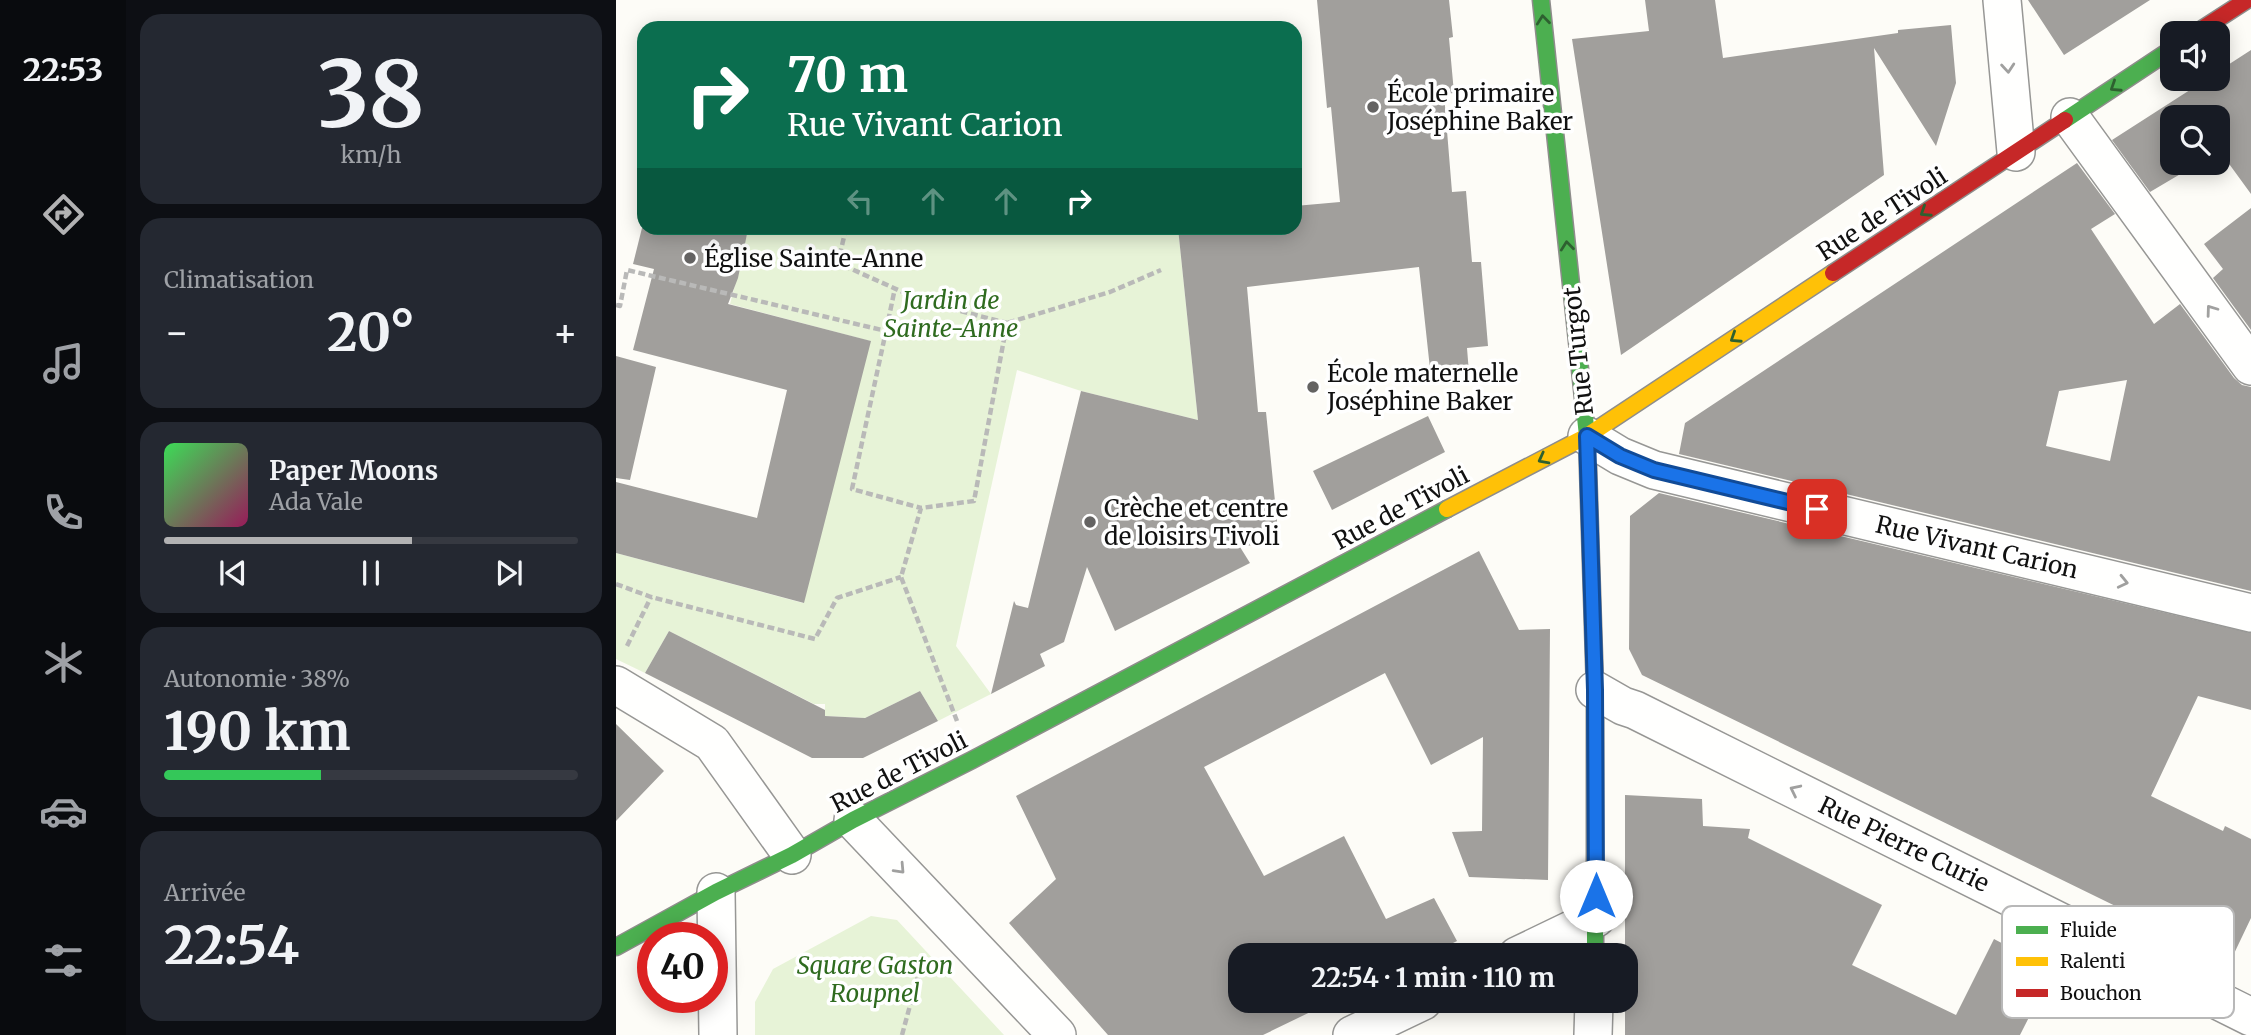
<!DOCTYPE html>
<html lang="fr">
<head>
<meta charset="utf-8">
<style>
  :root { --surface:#171b24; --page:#242831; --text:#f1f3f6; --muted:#9ea1a6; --line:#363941; --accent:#b2b2b3 }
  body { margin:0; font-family:Merriweather,serif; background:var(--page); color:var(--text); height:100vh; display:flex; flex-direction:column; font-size:26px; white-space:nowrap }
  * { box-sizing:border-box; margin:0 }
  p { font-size:23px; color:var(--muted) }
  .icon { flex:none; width:38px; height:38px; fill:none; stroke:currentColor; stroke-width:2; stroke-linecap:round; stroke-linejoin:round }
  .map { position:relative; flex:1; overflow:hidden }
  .side { display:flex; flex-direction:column; gap:14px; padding:14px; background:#0d0f14; width:490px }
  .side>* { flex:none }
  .banner { position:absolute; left:21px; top:21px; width:665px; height:214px; border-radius:21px; box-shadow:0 4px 18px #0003; background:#0b6e4f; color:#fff; overflow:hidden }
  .buttons { position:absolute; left:1544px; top:21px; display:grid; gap:14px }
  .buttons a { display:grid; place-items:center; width:70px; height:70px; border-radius:14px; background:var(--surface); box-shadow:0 4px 18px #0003; font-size:35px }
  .speed { position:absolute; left:21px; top:922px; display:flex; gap:14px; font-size:35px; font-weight:700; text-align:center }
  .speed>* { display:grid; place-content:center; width:91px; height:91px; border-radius:50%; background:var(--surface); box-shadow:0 4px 18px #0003; line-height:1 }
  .speed .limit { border:10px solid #d22; background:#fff; color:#111 }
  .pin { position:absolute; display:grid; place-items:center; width:60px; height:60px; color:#fff; margin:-30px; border-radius:14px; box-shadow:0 4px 10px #0006 }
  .me { position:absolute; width:77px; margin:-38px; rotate:0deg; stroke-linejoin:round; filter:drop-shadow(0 0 5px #0008) }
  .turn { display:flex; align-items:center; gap:24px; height:147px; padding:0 35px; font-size:32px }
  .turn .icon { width:91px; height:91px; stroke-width:2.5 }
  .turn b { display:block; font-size:49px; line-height:60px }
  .lanes { display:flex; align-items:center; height:66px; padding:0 35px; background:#0003; justify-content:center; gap:35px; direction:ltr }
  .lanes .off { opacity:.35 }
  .big { font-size:52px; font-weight:700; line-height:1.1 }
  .side .card { flex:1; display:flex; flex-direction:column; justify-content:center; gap:10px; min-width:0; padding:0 24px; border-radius:21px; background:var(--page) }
  .side .dial { align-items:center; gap:0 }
  .dial b { font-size:91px; line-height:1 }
  .song { display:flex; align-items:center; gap:21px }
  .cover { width:84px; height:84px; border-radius:10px; background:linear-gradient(135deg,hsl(130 70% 55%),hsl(330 70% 35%)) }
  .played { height:7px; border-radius:4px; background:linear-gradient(90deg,var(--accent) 60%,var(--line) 60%) }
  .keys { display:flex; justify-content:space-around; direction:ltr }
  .heat { display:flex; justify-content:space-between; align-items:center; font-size:38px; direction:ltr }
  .charge { height:10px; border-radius:5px; background:linear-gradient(90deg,#34c759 38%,var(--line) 0) }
  .trip { position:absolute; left:612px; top:943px; width:410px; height:70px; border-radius:21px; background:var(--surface); box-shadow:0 4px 18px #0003; font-weight:700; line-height:70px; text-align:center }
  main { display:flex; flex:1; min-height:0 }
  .dock { display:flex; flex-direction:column; width:126px; justify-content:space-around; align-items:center; background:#090b0e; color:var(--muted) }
  .dock .icon { width:49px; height:49px }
  .dock .selected { color:var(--accent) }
  .dock b { font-size:32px; color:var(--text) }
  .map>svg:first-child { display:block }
</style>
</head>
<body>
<main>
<nav class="dock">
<b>22:53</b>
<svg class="icon selected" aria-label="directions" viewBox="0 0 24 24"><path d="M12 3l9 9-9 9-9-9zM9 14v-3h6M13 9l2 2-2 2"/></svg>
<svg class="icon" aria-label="music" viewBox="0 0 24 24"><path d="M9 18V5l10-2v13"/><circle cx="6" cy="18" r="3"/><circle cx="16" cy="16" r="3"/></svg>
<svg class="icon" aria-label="phone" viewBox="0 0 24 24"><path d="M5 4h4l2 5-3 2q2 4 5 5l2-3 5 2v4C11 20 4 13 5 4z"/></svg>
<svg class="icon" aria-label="climate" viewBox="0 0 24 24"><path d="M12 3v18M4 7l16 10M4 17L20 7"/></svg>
<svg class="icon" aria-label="car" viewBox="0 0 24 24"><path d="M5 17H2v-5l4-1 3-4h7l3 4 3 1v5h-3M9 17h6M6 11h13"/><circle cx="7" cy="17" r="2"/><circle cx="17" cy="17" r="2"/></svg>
<svg class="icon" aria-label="filters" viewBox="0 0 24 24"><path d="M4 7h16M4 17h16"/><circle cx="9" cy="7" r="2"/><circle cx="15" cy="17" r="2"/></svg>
</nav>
<section class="side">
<div class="card dial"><b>38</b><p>km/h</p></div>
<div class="card"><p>Climatisation</p>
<div class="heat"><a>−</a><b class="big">20°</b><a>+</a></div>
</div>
<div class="card">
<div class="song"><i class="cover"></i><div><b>Paper Moons</b><p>Ada Vale</p></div></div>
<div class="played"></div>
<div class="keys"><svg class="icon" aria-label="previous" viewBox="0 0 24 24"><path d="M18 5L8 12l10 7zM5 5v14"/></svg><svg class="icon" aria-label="pause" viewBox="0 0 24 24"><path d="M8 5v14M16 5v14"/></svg><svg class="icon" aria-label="next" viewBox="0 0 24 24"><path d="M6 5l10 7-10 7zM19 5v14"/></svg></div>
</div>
<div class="card"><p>Autonomie · 38%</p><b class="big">190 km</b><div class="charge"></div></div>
<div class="card"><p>Arrivée</p><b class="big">22:54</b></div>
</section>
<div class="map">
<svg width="1635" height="1035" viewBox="0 0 1635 1035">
  <rect width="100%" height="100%" fill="#fdfcf7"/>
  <path fill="#e7f3d7" d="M 130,228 L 562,228 L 582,420 L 465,391 L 401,370 L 340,646 L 375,694 L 322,721 L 304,691 L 249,718 L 209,716 L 209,704 L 198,704 L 53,631 L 29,673 L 0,659 L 0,553 L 187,603 L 254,341 L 114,304 L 126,258 L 126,242 L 129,242 L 131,234 L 128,233 Z
    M 255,916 L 281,920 L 388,1035 L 139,1035 L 139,1002 L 157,969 Z"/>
  <path fill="#a19f9c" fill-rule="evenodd" d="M 701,0 L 833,0 L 837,37 L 833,38 L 838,93 L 828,94 L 836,192 L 850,191 L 856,262 L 865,262 L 872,346 L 851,348 L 853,373 L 815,378 L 803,267 L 631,287 L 642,412 L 650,412 L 663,541 L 624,547 L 634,563 L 499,631 L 471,567 L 448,642 L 424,654 L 429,666 L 375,694 L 398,601 L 400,605 L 412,608 L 465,391 L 582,420 L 562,228 L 679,228 L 679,206 L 724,202 L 715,107 L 711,108 Z
    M 1029,0 L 1099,0 L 1107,58 L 1282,33 L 1282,30 L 1335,25 L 1340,83 L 1320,146 L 1258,48 L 1268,175 L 1005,355 L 956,39 L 1033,31 Z
    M 1412,0 L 1534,0 L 1448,55 Z
    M 1635,50 L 1635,194 L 1603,150 L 1601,151 L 1601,117 L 1556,117 L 1556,163 L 1583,163 L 1534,192 L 1496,140 L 1591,79 L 1601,79 L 1601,72 Z
    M 1461,163 L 1499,214 L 1475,229 L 1538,324 L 1564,304 L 1618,378 L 1626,385 L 1635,387 L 1635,591 L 1063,454 L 1069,423 ZM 1511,380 L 1494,461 L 1430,446 L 1443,391 Z
    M 1635,208 L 1635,330 L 1597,278 L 1607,269 L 1588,244 Z
    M 26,228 L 130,228 L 128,233 L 131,234 L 122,278 L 112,304 L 255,341 L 188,603 L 0,553 L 0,482 L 141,518 L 171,390 L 17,350 L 38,269 L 17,264 Z
    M 0,356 L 40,367 L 14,480 L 0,478 Z
    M 812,416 L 829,452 L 716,510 L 697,471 Z
    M 1043,493 L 1635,633 L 1635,710 L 1582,696 L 1535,796 L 1607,831 L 1609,826 L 1635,839 L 1635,918 L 1614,962 L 1026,675 L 1013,649 L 1014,516 Z
    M 863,551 L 903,630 L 934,629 L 932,880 L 853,877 L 836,832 L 866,831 L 867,737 L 815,765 L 769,673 L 588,767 L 648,876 L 728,836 L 770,919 L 818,898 L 841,941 L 811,956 L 625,956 L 625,1001 L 717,1001 L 647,1035 L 492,1035 L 393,923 L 440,879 L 400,796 Z
    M 53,631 L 209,710 L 209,716 L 249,718 L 304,691 L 322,721 L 247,758 L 196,758 L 29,673 Z
    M 0,724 L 48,771 L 0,821 Z
    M 1009,795 L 1086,799 L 1087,826 L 1134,829 L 1132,838 L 1266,905 L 1236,965 L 1340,1015 L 1378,939 L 1437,970 L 1404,1035 L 1009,1035 Z"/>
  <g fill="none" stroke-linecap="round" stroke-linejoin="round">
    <g stroke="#979795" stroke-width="40">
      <path id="street" d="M 1386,0 L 1400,152
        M 1454,117 L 1635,366
        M 971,436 L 1004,456 L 1038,470 L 1635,613
        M 0,685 L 96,743 L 176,855
        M 979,690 L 1007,706 L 1019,710 L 1635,1017
        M 237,820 L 441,1035
        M 100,892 L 102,1035
        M 901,956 L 980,918
        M 736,1035 L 807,1001
        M 977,1035 L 978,1001"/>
    </g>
    <g stroke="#8e8d8b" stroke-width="19">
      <path id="fast" d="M 925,0 L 971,436 L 979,690 L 979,956
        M 1449,120 L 1556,49
        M 0,947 L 100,892 L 176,855 L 237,820 L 356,760 L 831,509"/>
    </g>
    <g stroke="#8e8d8b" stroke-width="19">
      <path id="slow" d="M 831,509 L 971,436 L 1217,273"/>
    </g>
    <g stroke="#8e8d8b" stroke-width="19">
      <path id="jam" d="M 1580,33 L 1631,0
        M 1217,273 L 1449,120"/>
    </g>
    <path stroke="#b9b9b8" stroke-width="4.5" stroke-dasharray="7 3.5" stroke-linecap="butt" d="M 230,228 L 222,263 L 309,302 L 391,323
      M 0,305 L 4,306 L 11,270 L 270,331 L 236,489 L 305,508
      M 270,331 L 279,288
      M 0,584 L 35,597 L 199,639 L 221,598 L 285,577
      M 11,646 L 35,597
      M 341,721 L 285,577 L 305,508 L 358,501 L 391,323 L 494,292 L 545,270
      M 286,1035 L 308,954"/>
    <use href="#street" stroke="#fffffe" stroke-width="37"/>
    <use href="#fast" stroke="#4caf50" stroke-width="16"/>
    <use href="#slow" stroke="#ffc107" stroke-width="16"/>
    <use href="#jam" stroke="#c62828" stroke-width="16"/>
  </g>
  <defs><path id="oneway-chevron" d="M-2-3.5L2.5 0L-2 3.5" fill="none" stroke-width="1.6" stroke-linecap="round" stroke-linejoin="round" transform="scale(1.75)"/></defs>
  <g stroke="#2e6030">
    <use href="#oneway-chevron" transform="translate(927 20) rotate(-96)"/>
    <use href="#oneway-chevron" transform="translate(1499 87) rotate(147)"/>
    <use href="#oneway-chevron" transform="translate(1309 212) rotate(147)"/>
    <use href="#oneway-chevron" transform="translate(951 246) rotate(-96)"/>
    <use href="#oneway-chevron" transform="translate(1119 338) rotate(147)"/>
    <use href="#oneway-chevron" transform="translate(927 459) rotate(152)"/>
  </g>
  <g stroke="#a0a09f">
    <use href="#oneway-chevron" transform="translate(1392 68) rotate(85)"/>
    <use href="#oneway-chevron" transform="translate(1595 310) rotate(-126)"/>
    <use href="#oneway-chevron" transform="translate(1507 582) rotate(13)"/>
    <use href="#oneway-chevron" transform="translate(1179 790) rotate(-154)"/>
    <use href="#oneway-chevron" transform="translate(284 869) rotate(47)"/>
  </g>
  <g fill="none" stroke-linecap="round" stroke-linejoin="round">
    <g stroke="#114b97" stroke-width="18">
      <path id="route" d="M 980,896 L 979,690 L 971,436 L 1004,456 L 1038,470 L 1201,509"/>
    </g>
    <use href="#route" stroke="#1a73e8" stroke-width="12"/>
  </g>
  <g fill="#646362" stroke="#fff" stroke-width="2.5">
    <circle cx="757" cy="107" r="7"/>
    <circle cx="74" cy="258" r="7"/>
    <circle cx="697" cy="387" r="7"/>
    <circle cx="474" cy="522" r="7"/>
  </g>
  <g text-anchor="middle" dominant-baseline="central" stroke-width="7" stroke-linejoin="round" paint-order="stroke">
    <g font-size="24" fill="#111" stroke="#fff" text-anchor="start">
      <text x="771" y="93">École primaire<tspan x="771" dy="28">Joséphine Baker</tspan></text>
      <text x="88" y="258">Église Sainte-Anne</text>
      <text x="711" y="373">École maternelle<tspan x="711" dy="28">Joséphine Baker</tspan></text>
      <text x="488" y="508">Crèche et centre<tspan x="488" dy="28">de loisirs Tivoli</tspan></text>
    </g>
    <g font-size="24" fill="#111" stroke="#fff">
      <text transform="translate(1266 214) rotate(-33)">Rue de Tivoli</text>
      <text transform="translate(962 351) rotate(-96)">Rue Turgot</text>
      <text transform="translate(785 508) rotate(-28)">Rue de Tivoli</text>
      <text transform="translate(1361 547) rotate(13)">Rue Vivant Carion</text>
      <text transform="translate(283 772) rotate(-27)">Rue de Tivoli</text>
      <text transform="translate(1288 844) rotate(26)">Rue Pierre Curie</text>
    </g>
    <g font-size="24" font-style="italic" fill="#2f6b1f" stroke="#fff">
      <text x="335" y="300">Jardin de<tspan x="335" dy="28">Sainte-Anne</tspan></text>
      <text x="259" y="965">Square Gaston<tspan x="259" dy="28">Roupnel</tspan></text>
    </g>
  </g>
  <rect x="1386" y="906" width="232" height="112" rx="10" fill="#fff" stroke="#b8b8b8" stroke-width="2"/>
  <rect x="1400" y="926" width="32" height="8" fill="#4caf50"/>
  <rect x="1400" y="957" width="32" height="9" fill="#ffc107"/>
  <rect x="1400" y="989" width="32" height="8" fill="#c62828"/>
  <g font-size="19" fill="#111">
    <text x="1444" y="937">Fluide</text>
    <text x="1444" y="968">Ralenti</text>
    <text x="1444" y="1000">Bouchon</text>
  </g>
</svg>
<div class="buttons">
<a><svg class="icon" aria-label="sound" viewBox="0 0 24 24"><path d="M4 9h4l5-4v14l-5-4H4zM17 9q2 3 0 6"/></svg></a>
<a><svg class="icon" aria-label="search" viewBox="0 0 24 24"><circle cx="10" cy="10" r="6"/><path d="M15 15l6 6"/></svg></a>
</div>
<div class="speed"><div class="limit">40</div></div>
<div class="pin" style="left:1201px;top:509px;background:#d93025"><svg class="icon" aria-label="arrive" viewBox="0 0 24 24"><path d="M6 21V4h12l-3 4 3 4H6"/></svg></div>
<svg class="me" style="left:980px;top:896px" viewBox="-20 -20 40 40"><circle r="19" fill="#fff"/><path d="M0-13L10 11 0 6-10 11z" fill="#1a73e8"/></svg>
<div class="trip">22:54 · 1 min · 110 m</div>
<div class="banner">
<div class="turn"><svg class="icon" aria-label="right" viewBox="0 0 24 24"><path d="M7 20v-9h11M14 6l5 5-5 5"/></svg><div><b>70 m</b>Rue Vivant Carion</div></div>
<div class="lanes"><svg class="icon off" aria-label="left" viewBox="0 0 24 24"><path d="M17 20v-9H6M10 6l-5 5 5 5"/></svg><svg class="icon off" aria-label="ahead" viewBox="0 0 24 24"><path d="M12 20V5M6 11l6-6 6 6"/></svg><svg class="icon off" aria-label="ahead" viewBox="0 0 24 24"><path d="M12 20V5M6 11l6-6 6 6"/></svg><svg class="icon" aria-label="right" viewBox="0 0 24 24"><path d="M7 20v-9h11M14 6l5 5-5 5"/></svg></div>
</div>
</div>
</main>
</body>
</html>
